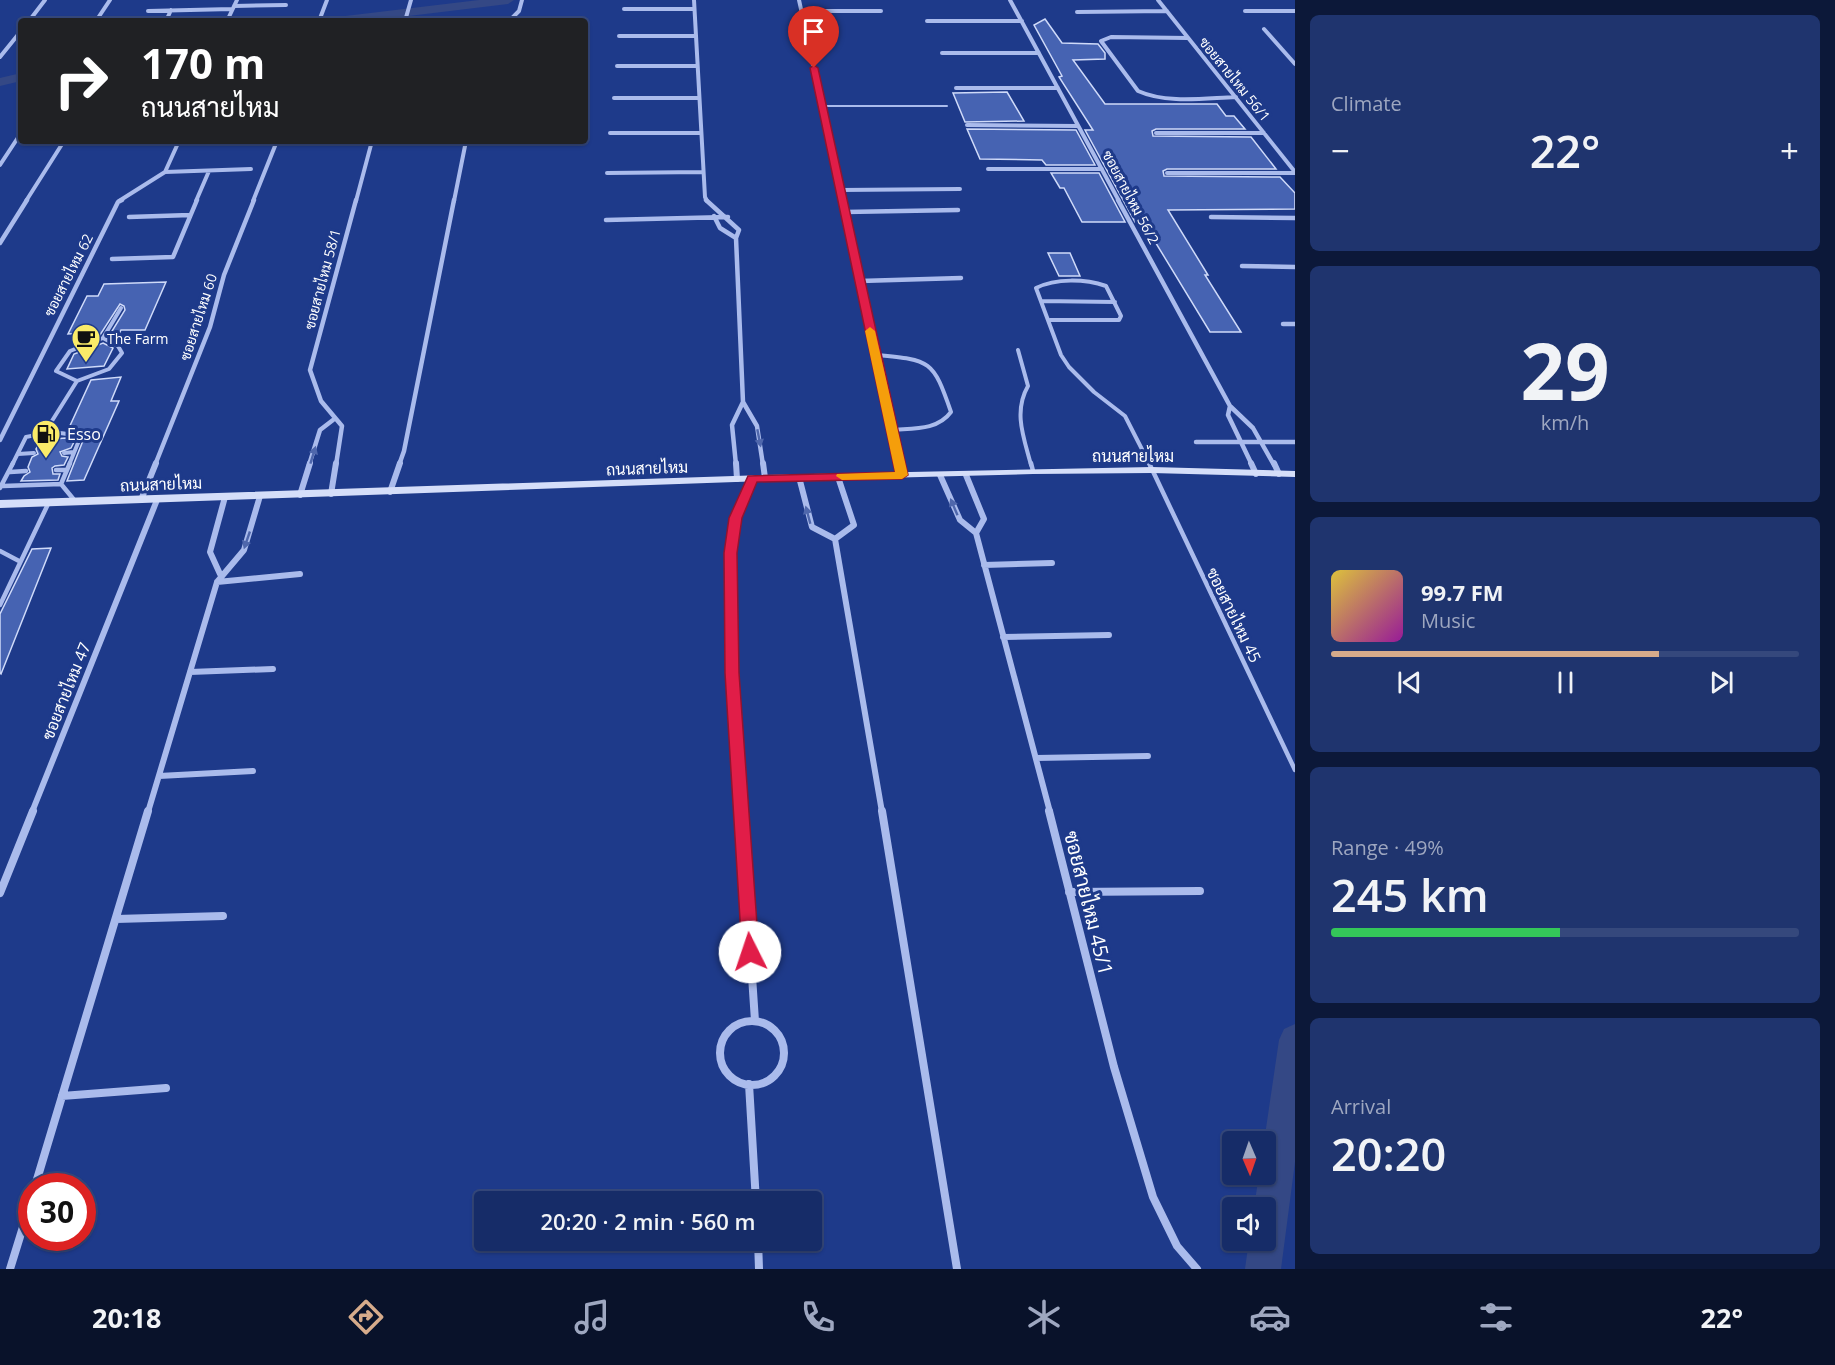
<!DOCTYPE html>
<html lang="en">
<head>
<meta charset="utf-8">
<style>
  :root { --surface:#162c68; --page:#1f346e; --text:#f1f3f6; --muted:#9ea7c0; --line:#35487c; --accent:#d6ab8b }
  body { margin:0; font-family:"Open Sans",Sarabun,sans-serif; background:var(--page); color:var(--text); height:100vh; display:flex; flex-direction:column; font-size:22px; white-space:nowrap }
  * { box-sizing:border-box; margin:0 }
  p { font-size:20px; color:var(--muted) }
  .icon { flex:none; width:33px; height:33px; fill:none; stroke:currentColor; stroke-width:2; stroke-linecap:round; stroke-linejoin:round }
  .map { position:relative; flex:1; overflow:hidden }
  .sheet { display:flex; flex-direction:column; gap:15px; padding:15px; background:#0c1839; width:540px }
  .sheet>* { flex:none }
  .top-card { position:absolute; left:18px; top:18px; width:570px; height:126px; border-radius:6px; box-shadow:0 2px 4px #0004,0 0 0 2px var(--line); background:#202124; color:#fff; overflow:hidden }
  .needle { width:39px; rotate:178deg }
  .tools { position:absolute; left:1222px; top:1131px; display:grid; gap:12px }
  .tools a { display:grid; place-items:center; width:54px; height:54px; border-radius:6px; background:var(--surface); box-shadow:0 2px 4px #0004,0 0 0 2px var(--line); font-size:30px }
  .speed { position:absolute; left:18px; top:1173px; display:flex; gap:12px; font-size:30px; font-weight:700; text-align:center }
  .speed>* { display:grid; place-content:center; width:78px; height:78px; border-radius:50%; background:var(--surface); box-shadow:0 2px 4px #0004,0 0 0 2px var(--line); line-height:1 }
  .speed .limit { border:9px solid #d22; background:#fff; color:#111 }
  .pin { position:absolute; display:grid; place-items:center; width:51px; height:51px; color:#fff; margin:-62px -26px; border-radius:50% 50% 50% 0; rotate:-45deg; box-shadow:0 0 6px #0007 }
  .pin .icon { rotate:45deg }
  .me { position:absolute; width:66px; margin:-33px; rotate:356deg; stroke-linejoin:round; filter:drop-shadow(0 0 4px #0008) }
  .turn { display:flex; align-items:center; gap:21px; height:126px; padding:0 24px; font-size:27px }
  .turn .icon { width:78px; height:78px; stroke-width:2.5 }
  .turn b { display:block; font-size:42px; line-height:51px }
  .big { font-size:45px; font-weight:600; line-height:1.1 }
  .sheet .card { flex:1; display:flex; flex-direction:column; justify-content:center; gap:9px; min-width:0; padding:0 21px; border-radius:9px; background:var(--page) }
  .sheet .dial { align-items:center; gap:0 }
  .dial b { font-size:78px; line-height:1 }
  .song { display:flex; align-items:center; gap:18px }
  .cover { width:72px; height:72px; border-radius:9px; background:linear-gradient(135deg,hsl(50 70% 55%),hsl(300 70% 35%)) }
  .played { height:6px; border-radius:3px; background:linear-gradient(90deg,var(--accent) 70%,var(--line) 70%) }
  .keys { display:flex; justify-content:space-around; direction:ltr }
  .heat { display:flex; justify-content:space-between; align-items:center; font-size:33px; direction:ltr }
  .charge { height:9px; border-radius:4px; background:linear-gradient(90deg,#34c759 49%,var(--line) 0) }
  .trip { position:absolute; left:474px; top:1191px; width:348px; height:60px; border-radius:6px; background:var(--surface); box-shadow:0 2px 4px #0004,0 0 0 2px var(--line); font-weight:600; line-height:60px; text-align:center }
  .dock { display:flex; height:96px; justify-content:space-around; align-items:center; background:#09122a; color:var(--muted) }
  .dock .icon { width:42px; height:42px }
  .dock .on { color:var(--accent) }
  .dock b { font-size:27px; color:var(--text) }
  main { display:flex; flex:1; min-height:0 }
  .map>svg:first-child { display:block }
</style>
</head>
<body>
<main>
<div class="map">
<svg width="1295" height="1269" viewBox="0 0 1295 1269">
  <rect width="100%" height="100%" fill="#1e3a8a"/>
  <g fill="none" stroke-linecap="round" stroke-linejoin="round">
    <path fill="#344885" fill-rule="evenodd" d="M 479,0 L 514,0 L 508,4 L 367,21 L 331,21 L 337,17 Z
      M 21,73 L 21,81 L 0,86 L 0,78 Z
      M 1295,1024 L 1295,1162 L 1281,1269 L 1245,1269 L 1249,1240 L 1266,1240 L 1266,1208 L 1254,1208 L 1259,1174 L 1266,1174 L 1266,1142 L 1264,1142 L 1279,1040 L 1284,1029 Z"/>
  </g>
  <path fill="#4663b2" stroke="#cfdaf9" stroke-width="1.5" d="M 1045,19 L 1062,43 L 1098,44 L 1105,53 L 1105,59 L 1073,60 L 1105,104 L 1217,104 L 1226,116 L 1234,116 L 1245,129 L 1156,129 L 1152,131 L 1153,136 L 1251,137 L 1276,169 L 1167,169 L 1163,171 L 1164,176 L 1280,177 L 1295,193 L 1295,209 L 1168,210 L 1208,275 L 1205,275 L 1241,332 L 1210,332 L 1151,235 L 1148,235 L 1140,222 L 1135,222 L 1085,130 L 1093,130 L 1059,77 L 1062,76 L 1034,25 Z
    M 1007,92 L 1024,121 L 965,122 L 953,93 Z
    M 967,129 L 1076,130 L 1095,165 L 1046,165 L 1042,160 L 980,159 Z
    M 1051,173 L 1099,173 L 1125,222 L 1082,222 L 1064,188 L 1060,188 Z
    M 1048,253 L 1070,253 L 1080,276 L 1059,276 Z
    M 166,282 L 145,330 L 121,330 L 116,340 L 109,336 L 125,310 L 124,306 L 120,304 L 100,335 L 80,343 L 85,333 L 68,334 L 87,296 L 98,296 L 104,284 Z
    M 103,343 L 113,348 L 104,366 L 67,369 L 74,354 Z
    M 121,377 L 111,401 L 119,401 L 84,480 L 67,481 L 84,438 L 81,434 L 68,430 L 91,380 Z
    M 66,438 L 75,440 L 71,448 L 60,452 L 62,456 L 68,457 L 64,465 L 55,466 L 52,468 L 53,474 L 60,474 L 58,480 L 21,481 L 24,476 L 30,472 L 28,467 L 32,457 L 38,454 L 36,449 L 41,440 Z
    M 51,548 L 1,674 L 0,673 L 0,614 L 32,549 Z"/>
  <g fill="none" stroke-linecap="round" stroke-linejoin="round">
    <path stroke="#aabbec" stroke-width="2" d="M 822,106 L 947,106"/>
    <path stroke="#aabbec" stroke-width="4" d="M 1041,301 L 1115,302
      M 1050,320 L 1119,320 L 1121,316 L 1106,286 C 1085,279 1056,278 1036,288 L 1061,355 L 1069,367 L 1094,392 L 1125,416 L 1150,465
      M 103,338 L 118,346 L 122,353 L 109,369 L 77,381 L 56,371 L 70,351 Z
      M 103,338 L 121,308
      M 1018,350 L 1028,386 C 1013,412 1024,438 1031,465
      M 876,355 C 931,360 933,360 951,412 C 937,431 912,428 891,430
      M 45,432 L 77,381
      M 64,453 L 74,452
      M 18,454 L 34,453
      M 12,465 L 26,437 C 44,433 63,430 80,438 L 69,465"/>
    <path stroke="#aabbec" stroke-width="4.5" d="M 70,463 L 61,484 L 75,501
      M 1031,463 L 1033,471
      M 1149,463 L 1295,770
      M 56,470 L 67,470
      M 10,472 L 26,471
      M 3,486 L 61,484
      M 0,488 L 13,463
      M 0,551 L 19,561
      M 0,605 L 49,502"/>
    <path stroke="#aabbec" stroke-width="4" d="M 694,0 L 705,197 L 707,201
      M 799,0 L 843,201
      M 1010,0 L 1119,201
      M 1158,0 L 1295,172
      M 234,6 L 286,5
      M 624,9 L 694,9
      M 148,11 L 232,9
      M 802,11 L 881,11
      M 1245,11 L 1295,11
      M 1077,12 L 1167,11
      M 29,21 L 45,0
      M 96,21 L 110,0
      M 166,21 L 171,10
      M 227,21 L 237,0
      M 319,21 L 327,0
      M 405,21 L 411,0
      M 509,21 L 519,11 L 522,0
      M 927,21 L 1022,21
      M 1264,29 L 1295,64
      M 619,36 L 695,36
      M 1188,38 L 1111,37 L 1101,41 L 1138,91 C 1167,104 1205,98 1236,97
      M 942,53 L 1039,53
      M 0,57 L 21,31
      M 617,66 L 697,66
      M 956,88 L 1058,88
      M 614,98 L 698,98
      M 967,125 L 1078,126
      M 610,133 L 701,133
      M 1156,133 L 1264,133
      M 0,165 L 21,133
      M 988,169 L 1102,169
      M 165,172 L 251,169
      M 607,173 L 703,172
      M 1167,173 L 1295,173
      M 840,190 L 960,189
      M 26,201 L 64,141
      M 119,201 L 165,172 L 179,141
      M 196,201 L 209,171
      M 253,201 L 277,141
      M 356,201 L 372,141
      M 454,201 L 466,141"/>
    <path stroke="#aabbec" stroke-width="4.5" d="M 706,200 L 739,230 L 736,238 L 743,402 L 757,426 L 763,465
      M 842,200 L 900,465
      M 1118,200 L 1230,406 L 1253,428 L 1274,465
      M 845,212 L 958,210
      M 714,216 L 720,228 L 736,238
      M 129,217 L 190,215
      M 1211,217 L 1295,218
      M 606,220 L 728,217
      M 0,243 L 27,200
      M 112,259 L 173,257 L 197,200
      M 1242,266 L 1295,267
      M 860,281 L 961,278
      M 1283,324 L 1295,324
      M 1230,406 L 1228,415 L 1252,465
      M 0,440 L 118,202 L 122,200
      M 1196,442 L 1295,442
      M 155,465 L 210,327 L 224,275 L 254,200
      M 309,465 L 320,430 L 333,420
      M 336,465 L 342,426 L 321,401 L 310,370 L 356,200
      M 399,465 L 404,451 L 454,200
      M 736,465 L 732,425 L 743,402"/>
    <path stroke="#aabbec" stroke-width="6" d="M 736,463 L 737,479
      M 763,463 L 765,478
      M 899,463 L 902,475
      M 1251,463 L 1256,474
      M 1274,463 L 1279,474
      M 940,475 L 960,520 L 976,533 L 1050,812
      M 966,475 L 984,519 L 976,533
      M 799,477 L 812,527 L 835,539
      M 390,492 L 400,463
      M 331,494 L 336,463
      M 300,495 L 310,463
      M 141,500 L 156,463
      M 835,539 L 882,812
      M 835,539 L 854,525 L 838,477
      M 984,565 L 1052,563
      M 220,574 L 210,552 L 225,497
      M 217,582 L 300,574
      M 1003,637 L 1109,635
      M 190,672 L 273,669
      M 1036,758 L 1148,756
      M 159,776 L 253,771
      M 32,812 L 157,500
      M 148,812 L 217,582 L 244,550 L 260,496
      M 741,812 L 732,673 L 731,553 L 736,518 L 752,478"/>
    <path stroke="#aabbec" stroke-width="8" d="M 741,811 L 755,1021
      M 882,811 L 957,1269
      M 1049,811 L 1114,1067 L 1153,1197 L 1177,1246 L 1197,1269
      M 1069,892 L 1200,891
      M 0,893 L 33,811
      M 116,919 L 223,916
      M720 1053a32 32 0 1 1 64 0a32 32 0 1 1-64 0Z
      M 749,1084 L 756,1202
      M 62,1096 L 166,1088
      M 35,1186 L 148,811
      M 758,1240 L 759,1269
      M 10,1269 L 32,1198"/>
    <path fill="#d5def9" fill-rule="evenodd" d="M 1152,467 L 1295,471 L 1295,477 L 1152,473 L 1033,474 L 765,481 L 0,508 L 0,500 L 765,475 Z"/>
  </g>
  <defs><path id="oneway-solid" d="M-6-.8H1V-3.2L6.5 0L1 3.2V.8H-6Z" transform="scale(1.5)"/></defs>
  <g fill="#4f67ac">
    <use href="#oneway-solid" transform="translate(759 438) rotate(79)"/>
    <use href="#oneway-solid" transform="translate(313 455) rotate(-73)"/>
    <use href="#oneway-solid" transform="translate(954 507) rotate(-113)"/>
    <use href="#oneway-solid" transform="translate(808 515) rotate(-105)"/>
    <use href="#oneway-solid" transform="translate(247 540) rotate(109)"/>
  </g>
  <path fill="#e11d48" stroke="#92132f" stroke-width="1.5" d="M 814,65 L 818,68 L 908,475 L 902,479 L 757,482 L 742,518 L 737,553 L 739,673 L 759,952 L 756,957 L 750,960 L 744,957 L 742,952 L 725,673 L 724,553 L 729,518 L 748,476 L 895,472 L 810,68 Z"/>
  <path fill="#f59e0b" d="M 870,327 L 875,331 L 908,475 L 902,479 L 842,480 L 836,476 L 837,474 L 895,472 L 865,331 Z"/>
  <defs>
    <g id="cafe-pin" transform="scale(1.5)"><path d="M0 17L-7.5 6A9.5 9.5 0 1 1 7.5 6Z" fill="#faeb69" stroke="#1e3a8a"/><path d="M-5.5-4.5H6V0H3Q3 3.5 0 3.5H-2.5Q-5.5 3.5-5.5 0ZM3-3.2v2h1.7v-2ZM-6 4.5H4V6H-6Z" fill="#111"/></g>
    <g id="fuel-pin" transform="scale(1.5)"><path d="M0 17L-7.5 6A9.5 9.5 0 1 1 7.5 6Z" fill="#faeb69" stroke="#1e3a8a"/><path d="M-5.5-6h7V0h2V4h1.3V-2.5L3-4.5l.8-.8L6-3V5H2.5V1h-1V6h-7ZM-4.2-4.7v3.2H.2V-4.7Z" fill="#111"/></g>
  </defs>
  <g fill-rule="evenodd">
    <use href="#cafe-pin" x="86" y="338"/>
    <use href="#fuel-pin" x="46" y="434"/>
  </g>
  <g text-anchor="middle" dominant-baseline="central" stroke-width="6" stroke-linejoin="round" paint-order="stroke">
    <g font-size="14" fill="#fff" stroke="#1e3a8a">
      <text transform="translate(1235 79) rotate(51)">ซอยสายไหม 56/1</text>
      <text transform="translate(1131 197) rotate(62)">ซอยสายไหม 56/2</text>
      <text transform="translate(68 275) rotate(-63)">ซอยสายไหม 62</text>
      <text transform="translate(322 279) rotate(-75)">ซอยสายไหม 58/1</text>
      <text transform="translate(198 317) rotate(-72)">ซอยสายไหม 60</text>
    </g>
    <g font-size="14" fill="#fff" stroke="#1e3a8a" text-anchor="start">
      <text x="107" y="338">The Farm</text>
    </g>
    <g font-size="16" fill="#fff" stroke="#1e3a8a" text-anchor="start">
      <text x="67" y="434">Esso</text>
    </g>
    <g font-size="16" fill="#fff" stroke="#1e3a8a">
      <text x="1133" y="456">ถนนสายไหม</text>
      <text transform="translate(647 468) rotate(-2)">ถนนสายไหม</text>
      <text transform="translate(161 484) rotate(-2)">ถนนสายไหม</text>
      <text transform="translate(1234 615) rotate(64)">ซอยสายไหม 45</text>
      <text transform="translate(66 691) rotate(-68)">ซอยสายไหม 47</text>
    </g>
    <g font-size="20" fill="#fff" stroke="#1e3a8a">
      <text transform="translate(1089 903) rotate(76)">ซอยสายไหม 45/1</text>
    </g>
  </g>
</svg>
<div class="tools">
<a><svg class="needle" viewBox="-14 -14 28 28"><path d="M0-13l5 13h-10z" fill="#e53935"/><path d="M0 13l5-13h-10z" fill="#9ea7c0"/></svg></a>
<a><svg class="icon" aria-label="sound" viewBox="0 0 24 24"><path d="M4 9h4l5-4v14l-5-4H4zM17 9q2 3 0 6"/></svg></a>
</div>
<div class="speed"><div class="limit">30</div></div>
<div class="pin" style="left:814px;top:68px;background:#d93025"><svg class="icon" aria-label="arrive" viewBox="0 0 24 24"><path d="M6 21V4h12l-3 4 3 4H6"/></svg></div>
<svg class="me" style="left:750px;top:952px" viewBox="-20 -20 40 40"><circle r="19" fill="#fff"/><path d="M0-13L10 11 0 6-10 11z" fill="#e11d48"/></svg>
<div class="trip">20:20 · 2 min · 560 m</div>
<div class="top-card">
<div class="turn"><svg class="icon" aria-label="right" viewBox="0 0 24 24"><path d="M7 20v-9h11M14 6l5 5-5 5"/></svg><div><b>170 m</b>ถนนสายไหม</div></div>
</div>
</div>
<section class="sheet">
<div class="card"><p>Climate</p>
<div class="heat"><a>−</a><b class="big">22°</b><a>+</a></div>
</div>
<div class="card dial"><b>29</b><p>km/h</p></div>
<div class="card">
<div class="song"><i class="cover"></i><div><b>99.7 FM</b><p>Music</p></div></div>
<div class="played"></div>
<div class="keys"><svg class="icon" aria-label="previous" viewBox="0 0 24 24"><path d="M18 5L8 12l10 7zM5 5v14"/></svg><svg class="icon" aria-label="pause" viewBox="0 0 24 24"><path d="M8 5v14M16 5v14"/></svg><svg class="icon" aria-label="next" viewBox="0 0 24 24"><path d="M6 5l10 7-10 7zM19 5v14"/></svg></div>
</div>
<div class="card"><p>Range · 49%</p><b class="big">245 km</b><div class="charge"></div></div>
<div class="card"><p>Arrival</p><b class="big">20:20</b></div>
</section>
</main>
<nav class="dock">
<b>20:18</b>
<svg class="icon on" aria-label="directions" viewBox="0 0 24 24"><path d="M12 3l9 9-9 9-9-9zM9 14v-3h6M13 9l2 2-2 2"/></svg>
<svg class="icon" aria-label="music" viewBox="0 0 24 24"><path d="M9 18V5l10-2v13"/><circle cx="6" cy="18" r="3"/><circle cx="16" cy="16" r="3"/></svg>
<svg class="icon" aria-label="phone" viewBox="0 0 24 24"><path d="M5 4h4l2 5-3 2q2 4 5 5l2-3 5 2v4C11 20 4 13 5 4z"/></svg>
<svg class="icon" aria-label="climate" viewBox="0 0 24 24"><path d="M12 3v18M4 7l16 10M4 17L20 7"/></svg>
<svg class="icon" aria-label="car" viewBox="0 0 24 24"><path d="M5 17H2v-5l4-1 3-4h7l3 4 3 1v5h-3M9 17h6M6 11h13"/><circle cx="7" cy="17" r="2"/><circle cx="17" cy="17" r="2"/></svg>
<svg class="icon" aria-label="filters" viewBox="0 0 24 24"><path d="M4 7h16M4 17h16"/><circle cx="9" cy="7" r="2"/><circle cx="15" cy="17" r="2"/></svg>
<b>22°</b>
</nav>
</body>
</html>
